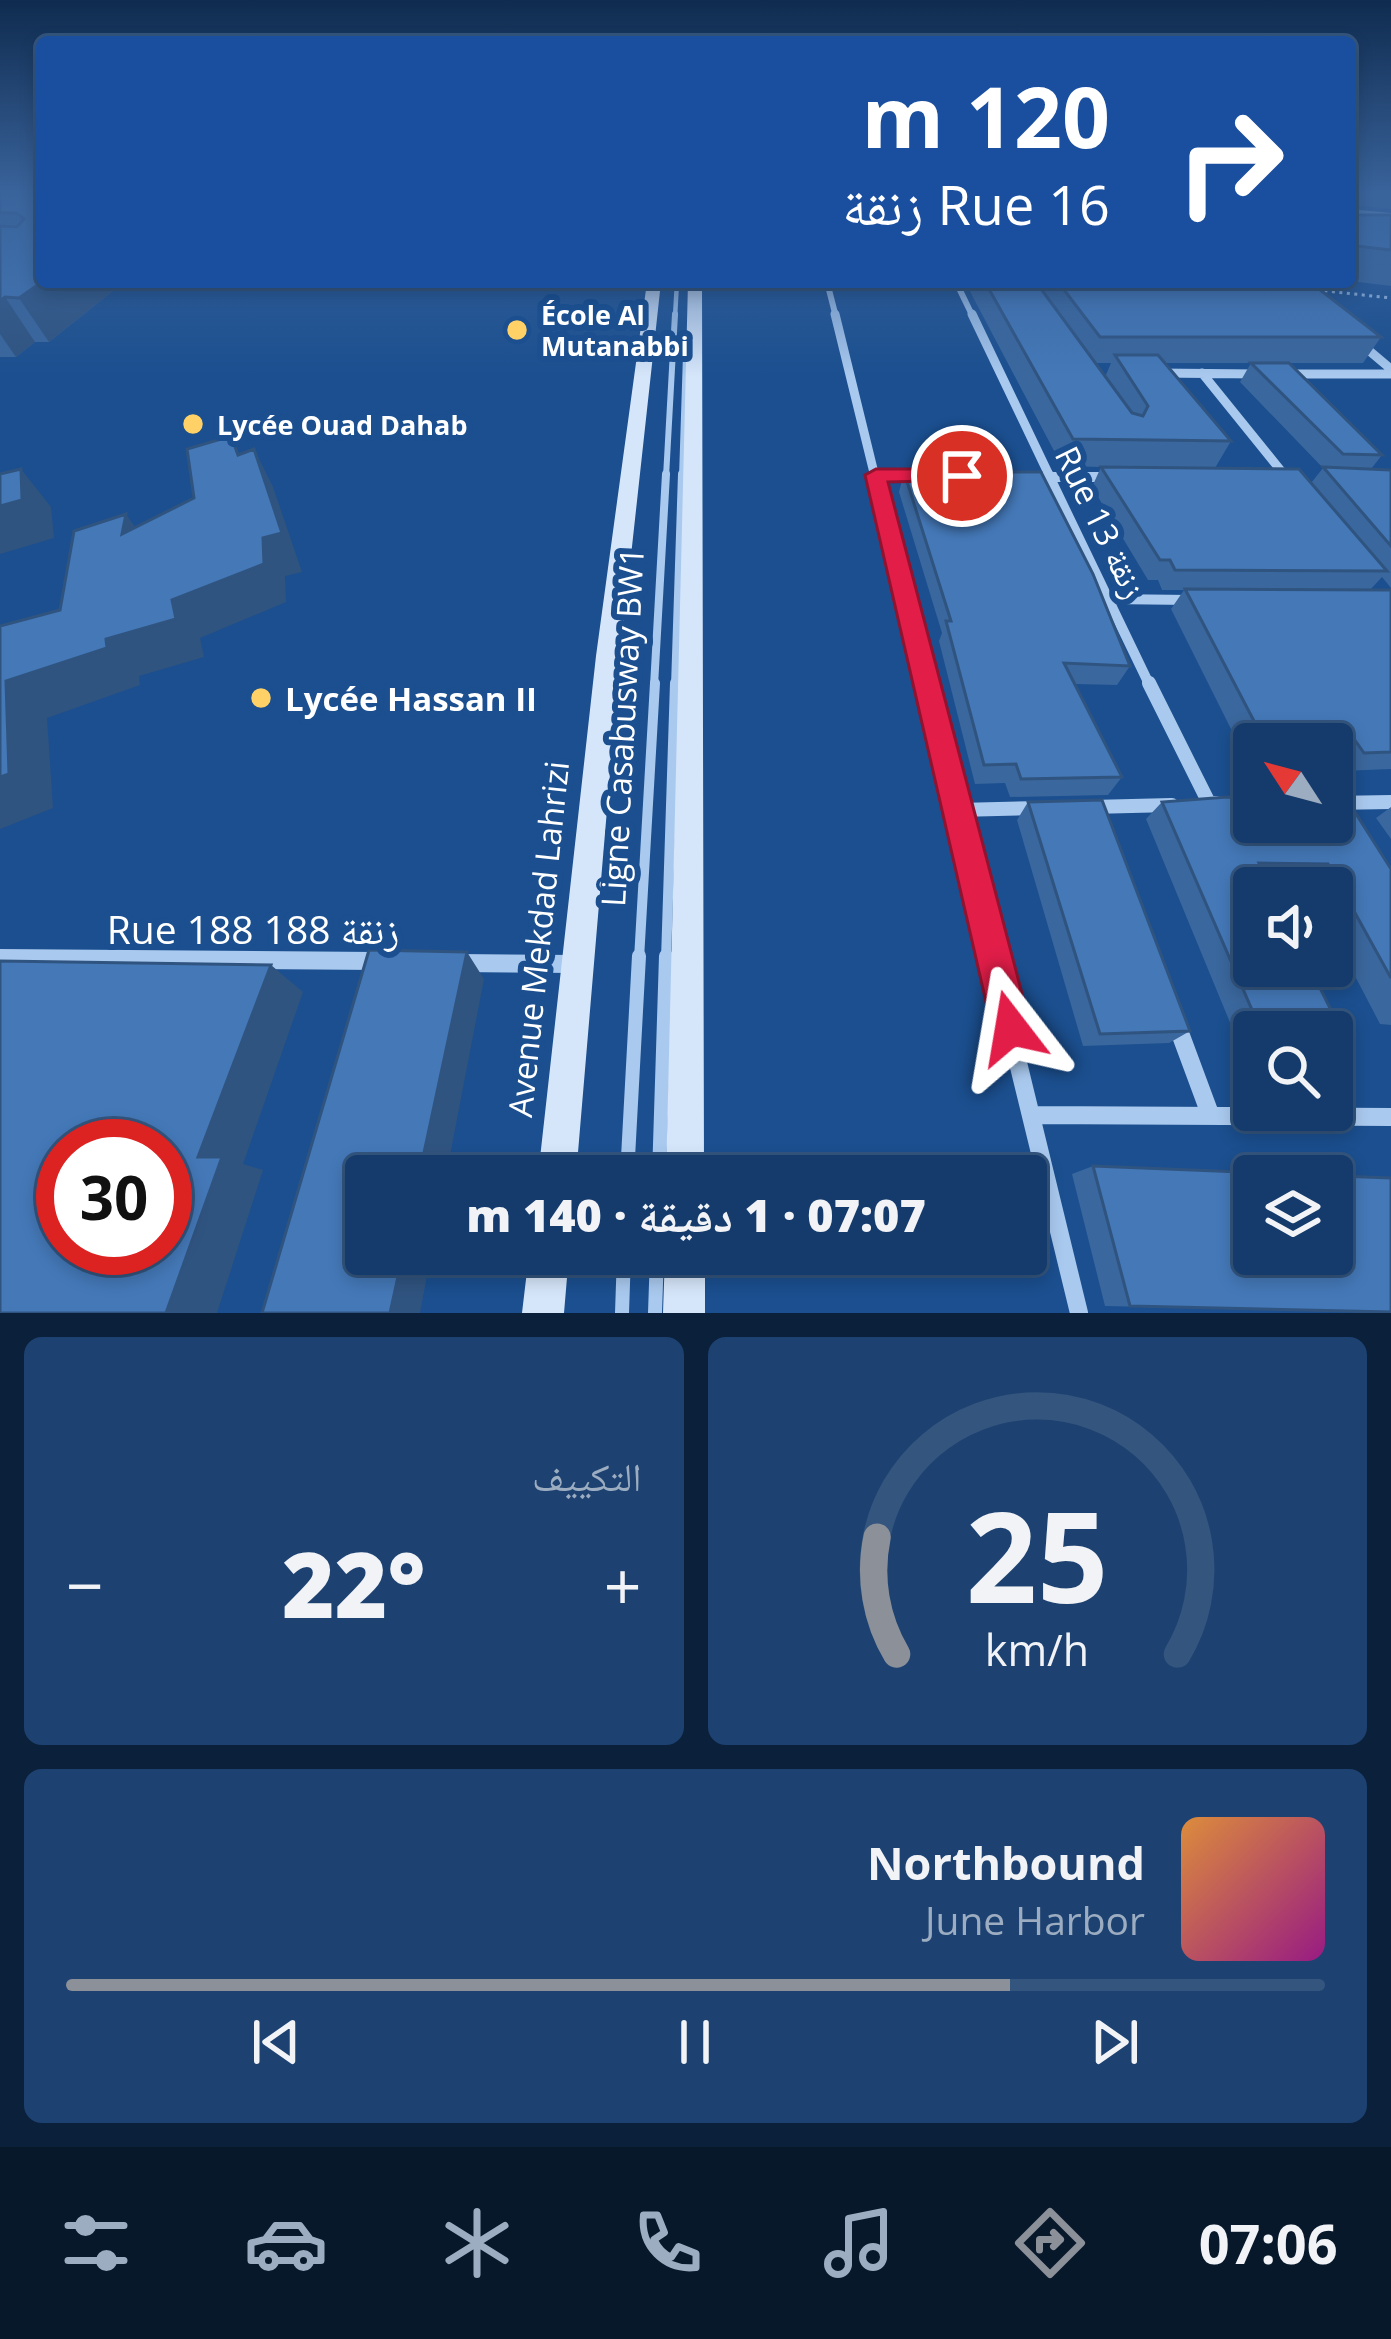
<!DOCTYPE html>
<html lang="ar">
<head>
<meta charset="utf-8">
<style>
  :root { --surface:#143b6b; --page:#1d4271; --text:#f1f3f6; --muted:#9dadc1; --line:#33557e; --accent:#8c9099 }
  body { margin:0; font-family:"Open Sans","Noto Naskh Arabic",sans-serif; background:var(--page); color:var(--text); direction:rtl; height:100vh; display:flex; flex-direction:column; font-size:45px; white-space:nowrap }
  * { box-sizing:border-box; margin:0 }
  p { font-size:39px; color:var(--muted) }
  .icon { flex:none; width:66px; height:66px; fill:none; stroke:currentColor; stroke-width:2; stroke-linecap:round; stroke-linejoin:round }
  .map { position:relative; height:1313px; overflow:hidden; direction:ltr }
  .sheet { display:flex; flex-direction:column; gap:24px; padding:24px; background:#0b203b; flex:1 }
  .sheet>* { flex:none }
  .guide { position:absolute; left:36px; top:36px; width:1320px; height:252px; border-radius:12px; box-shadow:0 6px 18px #0003,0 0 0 3px var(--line); direction:rtl; background:#1a4fa0; color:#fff; overflow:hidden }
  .needle { width:78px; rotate:306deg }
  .buttons { position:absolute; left:1233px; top:723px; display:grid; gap:24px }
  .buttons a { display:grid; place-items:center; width:120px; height:120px; border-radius:12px; background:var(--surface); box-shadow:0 6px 18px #0003,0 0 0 3px var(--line); font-size:60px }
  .speed { position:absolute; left:36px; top:1119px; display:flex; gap:24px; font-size:60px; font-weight:700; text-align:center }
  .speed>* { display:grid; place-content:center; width:156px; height:156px; border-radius:50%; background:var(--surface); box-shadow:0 6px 18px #0003,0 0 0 3px var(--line); line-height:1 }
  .speed .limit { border:18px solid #d22; background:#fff; color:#111 }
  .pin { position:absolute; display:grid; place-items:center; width:102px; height:102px; color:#fff; margin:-51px; border:6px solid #fff; border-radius:50%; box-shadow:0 3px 12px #0007 }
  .me { position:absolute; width:132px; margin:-66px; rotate:346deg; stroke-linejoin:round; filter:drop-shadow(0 0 9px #0008) }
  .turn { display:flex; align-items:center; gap:42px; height:252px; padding:0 48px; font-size:54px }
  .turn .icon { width:156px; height:156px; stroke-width:2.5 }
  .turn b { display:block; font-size:84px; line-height:102px }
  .big { font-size:90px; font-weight:800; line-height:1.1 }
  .sheet .widget { flex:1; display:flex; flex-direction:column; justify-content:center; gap:18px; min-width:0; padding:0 42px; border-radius:18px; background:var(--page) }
  .sheet .dial { align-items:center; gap:0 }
  .dial svg { height:312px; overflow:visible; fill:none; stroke:var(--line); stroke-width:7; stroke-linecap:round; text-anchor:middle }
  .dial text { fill:var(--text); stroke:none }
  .song { display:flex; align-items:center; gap:36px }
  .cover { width:144px; height:144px; border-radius:18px; background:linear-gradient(135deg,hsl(30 70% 55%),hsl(310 70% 35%)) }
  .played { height:12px; border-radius:6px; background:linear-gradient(90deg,var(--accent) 75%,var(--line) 75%) }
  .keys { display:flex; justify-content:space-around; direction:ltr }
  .heat { display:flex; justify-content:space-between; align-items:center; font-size:66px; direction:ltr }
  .sheet .tiles { flex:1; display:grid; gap:24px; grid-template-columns:1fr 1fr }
  .widget:last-child { grid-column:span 2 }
  .trip { position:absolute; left:345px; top:1155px; width:702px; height:120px; border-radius:12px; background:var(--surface); box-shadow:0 6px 18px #0003,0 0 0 3px var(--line); font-weight:800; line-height:120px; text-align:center; direction:rtl }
  .dock { display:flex; height:192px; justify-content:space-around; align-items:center; background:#08182b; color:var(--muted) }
  .dock .icon { width:84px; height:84px }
  .dock .on { color:var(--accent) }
  .dock b { font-size:54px; color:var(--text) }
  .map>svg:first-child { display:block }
</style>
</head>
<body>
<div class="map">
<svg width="1391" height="1313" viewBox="0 0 1391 1313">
  <rect width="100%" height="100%" fill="#1b4f8f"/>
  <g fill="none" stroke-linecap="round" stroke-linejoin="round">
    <path stroke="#a9c9ee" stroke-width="3" stroke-dasharray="3 4.5" stroke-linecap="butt" d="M 1317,290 L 1391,298"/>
    <path stroke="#a9c9ee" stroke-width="4.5" d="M 675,317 L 677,282"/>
    <path stroke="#a9c9ee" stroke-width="6" d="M 666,477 L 675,314
      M 682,477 L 686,354"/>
    <path stroke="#a9c9ee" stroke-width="8" d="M 654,686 L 666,474
      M 675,686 L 682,474"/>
    <path stroke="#a9c9ee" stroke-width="10" d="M 639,959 L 655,683
      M 666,959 L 675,683"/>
    <path stroke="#a9c9ee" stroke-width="14" d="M 627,1176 L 639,956
      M 659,1176 L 666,956
      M 622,1313 L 624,1254
      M 655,1313 L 657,1254"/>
    <path stroke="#a9c9ee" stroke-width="6" d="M 1350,212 L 1391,216
      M 827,282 L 836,317
      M 956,282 L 973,317
      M 375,287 L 379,282"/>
    <path stroke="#a9c9ee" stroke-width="9" d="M 835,314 L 875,477
      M 972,314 L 1050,477
      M 1360,343 L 1391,369
      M 1158,373 L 1258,374
      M 1202,373 L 1286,477
      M 1284,374 L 1391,374
      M 876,475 L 916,475
      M 1045,477 L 1108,477"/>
    <path stroke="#a9c9ee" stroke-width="10" d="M 874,474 L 926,686
      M 1048,474 L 1150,686
      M 1284,474 L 1288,480
      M 876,475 L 916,475
      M 1045,477 L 1108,477
      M 1108,599 L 1190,600"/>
    <path stroke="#a9c9ee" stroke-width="14" d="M 925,683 L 992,959
      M 1149,683 L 1209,803 L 1217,803
      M 1332,803 L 1391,802
      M 1091,807 L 1172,805
      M 958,810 L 1040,808
      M 0,958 L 116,959"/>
    <path stroke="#a9c9ee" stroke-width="18" d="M 992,956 L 1079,1313
      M 0,958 L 377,961
      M 457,963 L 575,964
      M 1177,1025 L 1210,1114
      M 1033,1115 L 1391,1117"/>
    <path fill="#d6e6fa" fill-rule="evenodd" d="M 647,282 L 661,282 L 620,656 L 576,1176 L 538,1176 L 596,656 Z
      M 688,282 L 702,282 L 704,1176 L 666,1176 Z
      M 529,1254 L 569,1254 L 564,1313 L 522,1313 Z
      M 665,1254 L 705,1254 L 705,1313 L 663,1313 Z"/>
  </g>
  <path fill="#3a679d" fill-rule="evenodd" d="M 0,193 L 42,193 L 42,282 L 373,282 L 368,289 L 113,291 L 49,342 L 35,342 L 16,357 L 0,357 Z
    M 1350,193 L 1391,193 L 1391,209 L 1350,204 Z
    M 1350,215 L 1391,215 L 1391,286 L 1350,281 Z
    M 381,282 L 444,282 L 441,288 L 383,289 Z
    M 520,282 L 610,282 L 520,284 Z
    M 965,282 L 1310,282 L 1381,337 L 1363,363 L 1165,363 L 1231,441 L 1215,468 L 1311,483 L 1323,468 L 1240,382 L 1251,363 L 1382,455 L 1371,469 L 1391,470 L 1391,588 L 1382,577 L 1370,590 L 1391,590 L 1391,769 L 1342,771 L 1332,757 L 1332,744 L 1254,744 L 1254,775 L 1171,609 L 1184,590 L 1162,590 L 1158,580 L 1148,580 L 1092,487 L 1101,467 L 1062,466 ZM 1095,363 L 1111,363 L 1105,377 Z
    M 904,472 L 1130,666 L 1117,685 L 1075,684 L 1122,777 L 1108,795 L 1010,797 L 1005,783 L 975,784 L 939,641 L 942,633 L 899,492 Z
    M 1028,802 L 1190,1031 L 1169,1043 L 1083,1046 L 1017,820 Z
    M 1162,802 L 1391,869 L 1391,1025 L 1380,1024 L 1332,932 L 1332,888 L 1309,888 L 1305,880 L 1267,880 L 1342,1032 L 1332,1036 L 1332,1032 L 1254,1032 L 1254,1039 L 1236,1037 L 1146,819 Z
    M 1391,807 L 1391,839 L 1376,818 Z
    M 1093,1166 L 1391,1313 L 1105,1306 L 1072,1174 Z"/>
  <path fill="#305480" d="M 42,282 L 108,282 L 113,291 L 49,342 L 19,298 Z
    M 5,297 L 35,342 L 16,357 L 0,334 L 0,301 Z
    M 254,449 L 273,487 L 302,572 L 285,576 L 286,602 L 200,638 L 204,657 L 139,676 L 140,685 L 47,718 L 53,808 L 0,829 L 0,777 L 6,681 L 106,639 L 172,600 Z
    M 21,469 L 51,507 L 54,538 L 0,554 L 0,506 Z
    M 126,514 L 153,553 L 122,534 Z
    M 467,952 L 484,979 L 446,1176 L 419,1176 Z
    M 271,965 L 303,992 L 243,1164 L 263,1170 L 217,1313 L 166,1313 L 198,1157 Z
    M 403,1254 L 431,1254 L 420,1313 L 390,1313 Z"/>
  <path fill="#4478b7" stroke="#305480" stroke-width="3" fill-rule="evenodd" d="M 0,193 L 42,193 L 42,282 L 19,298 L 5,297 L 0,301 L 0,226 L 17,227 L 24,219 L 17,213 L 0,213 Z
    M 1350,215 L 1391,215 L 1391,250 L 1357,246 L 1350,237 Z
    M 985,282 L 1036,282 L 1132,413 L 1143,416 L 1148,406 L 1115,355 L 1158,355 L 1231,441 L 1073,439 Z
    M 1058,282 L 1310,282 L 1381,337 L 1100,337 Z
    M 1251,363 L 1289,363 L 1382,455 L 1343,454 Z
    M 231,436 L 238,455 L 254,449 L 282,533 L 263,538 L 264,564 L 172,600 L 176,619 L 106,639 L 107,648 L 6,681 L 9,774 L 0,777 L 0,626 L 60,610 L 74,531 L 126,514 L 122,534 L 194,498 L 187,449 Z
    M 1101,467 L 1299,469 L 1387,571 L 1175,570 L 1170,560 L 1160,560 Z
    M 1323,467 L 1391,470 L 1391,546 Z
    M 21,469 L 22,500 L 0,506 L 0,474 Z
    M 904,472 L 1041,472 L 1093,574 L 1130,666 L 1064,663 L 1122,777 L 1021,779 L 1016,764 L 984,765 L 946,621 L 951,621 Z
    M 1185,589 L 1391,590 L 1391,752 L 1364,753 L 1352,736 L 1332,749 L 1332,744 L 1266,744 Z
    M 1332,776 L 1391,869 L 1391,978 L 1328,864 L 1259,863 L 1271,888 L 1254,888 L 1254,966 L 1309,966 L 1342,1032 L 1259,1026 L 1162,802 L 1227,797 L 1254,798 L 1254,822 L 1332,822 Z
    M 1102,800 L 1190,1031 L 1100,1034 L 1028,802 Z
    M 369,950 L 467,952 L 419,1176 L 366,1176 L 366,1254 L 403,1254 L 390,1313 L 262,1313 Z
    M 0,961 L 271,965 L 198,1157 L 222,1157 L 166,1313 L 0,1313 ZM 63,1146 L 165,1146 L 165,1248 L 63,1248 Z
    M 1093,1166 L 1391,1178 L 1391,1312 L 1130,1306 ZM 1254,1176 L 1332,1176 L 1332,1254 L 1254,1254 Z"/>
  <linearGradient id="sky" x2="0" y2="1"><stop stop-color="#0f2b4f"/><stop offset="0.51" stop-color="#39639b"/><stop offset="1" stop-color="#39639b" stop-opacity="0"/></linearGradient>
  <rect width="1391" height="377" fill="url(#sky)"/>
  <path fill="#e11d48" stroke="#92132f" stroke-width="3" d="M 962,469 L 973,476 L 970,480 L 888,482 L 1031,1028 L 1025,1042 L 1011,1047 L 998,1042 L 992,1028 L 865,475 L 876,469 Z"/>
  <g fill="#ffd166" stroke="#1b4f8f" stroke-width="4.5">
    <circle cx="517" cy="330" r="12"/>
    <circle cx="193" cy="424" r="12"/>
    <circle cx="261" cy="698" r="12"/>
  </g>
  <g text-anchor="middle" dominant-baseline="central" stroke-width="12" stroke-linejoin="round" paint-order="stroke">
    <g font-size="27" font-weight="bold" fill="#fff" stroke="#1b4f8f" text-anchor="start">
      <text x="541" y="314">École Al<tspan x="541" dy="31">Mutanabbi</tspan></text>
      <text x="217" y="424">Lycée Ouad Dahab</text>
    </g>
    <g font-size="33" fill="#fff" stroke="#1b4f8f">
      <text transform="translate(1101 522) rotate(64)">Rue 13 زنقة</text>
      <text transform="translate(622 727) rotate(-87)">Ligne Casabusway BW1</text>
      <text transform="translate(538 939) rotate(-84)">Avenue Mekdad Lahrizi</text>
    </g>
    <g font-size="33" font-weight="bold" fill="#fff" stroke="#1b4f8f" text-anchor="start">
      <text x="285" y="698">Lycée Hassan II</text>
    </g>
    <g font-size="39" fill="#fff" stroke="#1b4f8f">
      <text x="253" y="928">Rue 188 زنقة 188</text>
    </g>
  </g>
</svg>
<div class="buttons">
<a><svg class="needle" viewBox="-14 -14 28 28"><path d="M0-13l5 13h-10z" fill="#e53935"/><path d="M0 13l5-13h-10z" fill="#9dadc1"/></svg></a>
<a><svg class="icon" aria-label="sound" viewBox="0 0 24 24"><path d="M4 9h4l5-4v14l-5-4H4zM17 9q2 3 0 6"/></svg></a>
<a><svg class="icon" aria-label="search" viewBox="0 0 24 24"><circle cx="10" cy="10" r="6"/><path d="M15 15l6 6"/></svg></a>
<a><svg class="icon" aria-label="layers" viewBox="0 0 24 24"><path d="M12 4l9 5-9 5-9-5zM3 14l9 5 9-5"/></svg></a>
</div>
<div class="speed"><div class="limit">30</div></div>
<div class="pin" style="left:962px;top:476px;background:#d93025"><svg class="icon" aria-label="arrive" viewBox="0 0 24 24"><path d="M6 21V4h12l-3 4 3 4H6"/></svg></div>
<svg class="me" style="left:1011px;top:1028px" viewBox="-20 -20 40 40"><path d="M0-17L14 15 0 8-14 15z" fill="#e11d48" stroke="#fff" stroke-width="4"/></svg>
<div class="trip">07:07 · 1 دقيقة · 140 m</div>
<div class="guide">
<div class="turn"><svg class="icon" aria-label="right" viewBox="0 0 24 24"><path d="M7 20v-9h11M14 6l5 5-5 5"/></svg><div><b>120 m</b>Rue 16 زنقة</div></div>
</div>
</div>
<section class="sheet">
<div class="tiles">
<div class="widget dial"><svg viewBox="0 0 100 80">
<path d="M14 69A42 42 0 1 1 86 69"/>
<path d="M14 69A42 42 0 0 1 9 39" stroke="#8c9099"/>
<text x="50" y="56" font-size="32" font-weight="700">25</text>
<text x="50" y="72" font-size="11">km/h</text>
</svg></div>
<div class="widget"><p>التكييف</p>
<div class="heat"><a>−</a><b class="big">22°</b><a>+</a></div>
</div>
<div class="widget">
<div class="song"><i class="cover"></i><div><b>Northbound</b><p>June Harbor</p></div></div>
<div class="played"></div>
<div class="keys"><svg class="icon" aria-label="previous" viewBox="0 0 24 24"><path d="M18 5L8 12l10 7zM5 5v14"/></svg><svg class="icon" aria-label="pause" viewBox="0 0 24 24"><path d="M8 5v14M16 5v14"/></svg><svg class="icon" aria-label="next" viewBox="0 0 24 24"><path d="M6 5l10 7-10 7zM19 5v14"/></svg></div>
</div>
</div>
</section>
<nav class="dock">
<b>07:06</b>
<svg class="icon on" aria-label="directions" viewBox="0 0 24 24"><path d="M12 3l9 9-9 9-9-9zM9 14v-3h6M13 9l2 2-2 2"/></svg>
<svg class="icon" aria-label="music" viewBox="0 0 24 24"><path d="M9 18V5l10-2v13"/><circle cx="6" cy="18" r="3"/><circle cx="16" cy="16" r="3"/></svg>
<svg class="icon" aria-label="phone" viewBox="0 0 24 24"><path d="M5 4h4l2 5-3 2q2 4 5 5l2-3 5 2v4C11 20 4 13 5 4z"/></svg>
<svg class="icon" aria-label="climate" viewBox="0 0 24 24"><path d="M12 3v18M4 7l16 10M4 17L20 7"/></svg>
<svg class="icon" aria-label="car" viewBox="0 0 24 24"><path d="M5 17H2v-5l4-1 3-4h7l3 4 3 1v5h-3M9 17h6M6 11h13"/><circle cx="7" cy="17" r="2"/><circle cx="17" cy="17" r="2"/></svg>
<svg class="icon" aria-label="filters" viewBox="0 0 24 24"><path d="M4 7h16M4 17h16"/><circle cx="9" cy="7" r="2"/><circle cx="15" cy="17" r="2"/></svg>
</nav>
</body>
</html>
